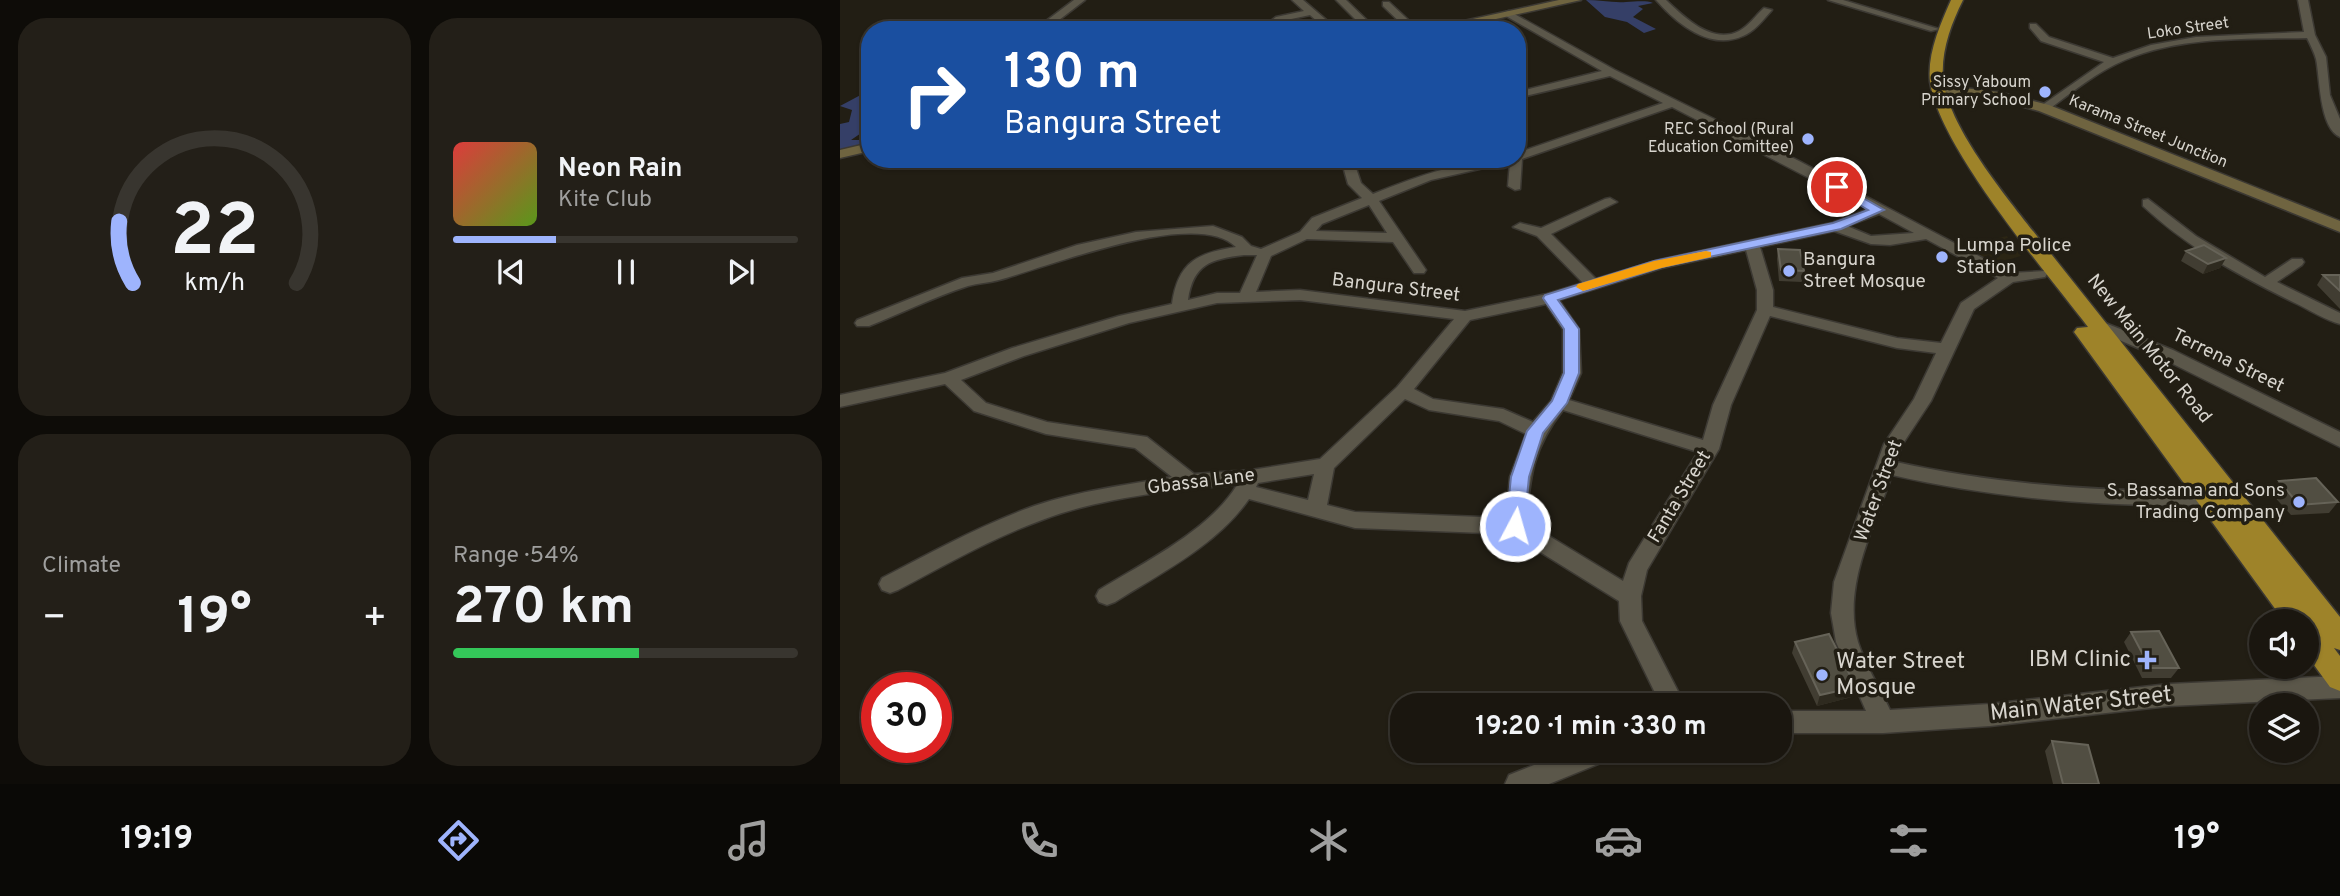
<!DOCTYPE html>
<html lang="en">
<head>
<meta charset="utf-8">
<style>
  :root { --surface:#1a160f; --page:#231f18; --text:#f1f3f6; --muted:#9f9f9e; --line:#38352f; --accent:#9eb4fd }
  body { margin:0; font-family:Overpass,sans-serif; background:var(--page); color:var(--text); height:100vh; display:flex; flex-direction:column; font-size:26px; white-space:nowrap }
  * { box-sizing:border-box; margin:0 }
  p { font-size:23px; color:var(--muted) }
  .icon { flex:none; width:38px; height:38px; fill:none; stroke:currentColor; stroke-width:2; stroke-linecap:round; stroke-linejoin:round }
  .map { position:relative; flex:1; overflow:hidden }
  .details { display:flex; flex-direction:column; gap:18px; padding:18px; background:#0e0c08; width:840px }
  .details>* { flex:none }
  .guide { position:absolute; left:21px; top:21px; width:665px; height:147px; border-radius:28px; box-shadow:0 2px 5px #0004,0 0 0 2px var(--line); background:#1a4fa0; color:#fff; overflow:hidden }
  .tools { position:absolute; left:1409px; top:609px; display:grid; gap:14px }
  .tools a { display:grid; place-items:center; width:70px; height:70px; border-radius:50%; background:var(--surface); box-shadow:0 2px 5px #0004,0 0 0 2px var(--line); font-size:35px }
  .speed { position:absolute; left:21px; top:672px; display:flex; gap:14px; font-size:35px; font-weight:700; text-align:center }
  .speed>* { display:grid; place-content:center; width:91px; height:91px; border-radius:50%; background:var(--surface); box-shadow:0 2px 5px #0004,0 0 0 2px var(--line); line-height:1 }
  .speed .limit { border:10px solid #d22; background:#fff; color:#111 }
  .pin { position:absolute; display:grid; place-items:center; width:60px; height:60px; color:#fff; margin:-30px; border:4px solid #fff; border-radius:50%; box-shadow:0 2px 7px #0007 }
  .me { position:absolute; width:77px; margin:-38px; rotate:6deg; stroke-linejoin:round; filter:drop-shadow(0 0 5px #0008) }
  .turn { display:flex; align-items:center; gap:24px; height:147px; padding:0 28px; font-size:32px }
  .turn .icon { width:91px; height:91px; stroke-width:2.5 }
  .turn b { display:block; font-size:49px; line-height:60px }
  .big { font-size:52px; font-weight:700; line-height:1.1 }
  .details .card { flex:1; display:flex; flex-direction:column; justify-content:center; gap:10px; min-width:0; padding:0 24px; border-radius:28px; background:var(--page) }
  .details .dial { align-items:center; gap:0 }
  .dial svg { height:182px; overflow:visible; fill:none; stroke:var(--line); stroke-width:7; stroke-linecap:round; text-anchor:middle }
  .dial text { fill:var(--text); stroke:none }
  .song { display:flex; align-items:center; gap:21px }
  .cover { width:84px; height:84px; border-radius:10px; background:linear-gradient(135deg,hsl(0 70% 55%),hsl(90 70% 35%)) }
  .played { height:7px; border-radius:4px; background:linear-gradient(90deg,var(--accent) 30%,var(--line) 30%) }
  .keys { display:flex; justify-content:space-around; direction:ltr }
  .heat { display:flex; justify-content:space-between; align-items:center; font-size:38px; direction:ltr }
  .charge { height:10px; border-radius:5px; background:linear-gradient(90deg,#34c759 54%,var(--line) 0) }
  .details .tiles { flex:1; display:grid; gap:18px; grid-template-columns:repeat(2,1fr) }
  .trip { position:absolute; left:550px; top:693px; width:402px; height:70px; border-radius:28px; background:var(--surface); box-shadow:0 2px 5px #0004,0 0 0 2px var(--line); font-weight:700; line-height:70px; text-align:center }
  .menu { display:flex; height:112px; justify-content:space-around; align-items:center; background:#0a0906; color:var(--muted) }
  .menu .icon { width:49px; height:49px }
  .menu .selected { color:var(--accent) }
  .menu b { font-size:32px; color:var(--text) }
  main { display:flex; flex:1; min-height:0 }
  .map>svg:first-child { display:block }
</style>
</head>
<body>
<main>
<section class="details">
<div class="tiles">
<div class="card dial"><svg viewBox="0 0 100 80">
<path d="M14 69A42 42 0 1 1 86 69"/>
<path d="M14 69A42 42 0 0 1 8 42" stroke="#9eb4fd"/>
<text x="50" y="56" font-size="32" font-weight="700">22</text>
<text x="50" y="72" font-size="11">km/h</text>
</svg></div>
<div class="card">
<div class="song"><i class="cover"></i><div><b>Neon Rain</b><p>Kite Club</p></div></div>
<div class="played"></div>
<div class="keys"><svg class="icon" aria-label="previous" viewBox="0 0 24 24"><path d="M18 5L8 12l10 7zM5 5v14"/></svg><svg class="icon" aria-label="pause" viewBox="0 0 24 24"><path d="M8 5v14M16 5v14"/></svg><svg class="icon" aria-label="next" viewBox="0 0 24 24"><path d="M6 5l10 7-10 7zM19 5v14"/></svg></div>
</div>
<div class="card"><p>Climate</p>
<div class="heat"><a>−</a><b class="big">19°</b><a>+</a></div>
</div>
<div class="card"><p>Range · 54%</p><b class="big">270 km</b><div class="charge"></div></div>
</div>
</section>
<div class="map">
<svg width="1500" height="784" viewBox="0 0 1500 784">
  <rect width="100%" height="100%" fill="#221e14"/>
  <path fill="#2b2514" d="M 1167,236 L 1181,256 L 1154,264 L 1126,249 L 1134,243 Z"/>
  <path fill="#353f67" d="M 746,0 C 759,0 773,3 786,2 C 795,2 805,0 813,3 L 798,6 L 803,9 L 793,17 L 816,29 L 804,33 L 787,22 L 765,17 Z
    M 30,90 L 30,127 L 11,140 L 30,140 L 30,144 L 0,150 L 0,124 L 9,122 L 12,110 L 0,106 Z"/>
  <g fill="none" stroke-linecap="round" stroke-linejoin="round">
    <g stroke="#3c3933" stroke-width="3">
      <path id="street" d="M 234,0 L 245,0 L 206,30 L 194,30 Z
        M 452,0 L 463,0 L 498,30 L 487,30 L 470,15 L 442,21 L 431,30 L 419,30 L 436,17 L 464,11 Z
        M 496,0 L 506,0 L 537,30 L 526,30 Z
        M 816,0 L 826,0 C 844,17 872,45 899,31 C 909,26 916,15 924,8 L 932,10 C 924,19 914,32 903,36 C 870,51 837,24 816,0 Z
        M 988,0 L 1003,0 L 1099,29 L 1091,31 Z
        M 1458,0 L 1468,0 L 1475,35 L 1486,57 L 1490,95 L 1500,119 L 1500,137 C 1479,128 1480,77 1476,59 C 1474,52 1470,44 1467,38 C 1408,39 1340,36 1285,60 C 1257,72 1232,92 1208,110 L 1198,108 L 1264,62 L 1201,41 L 1190,28 L 1190,24 L 1196,24 L 1209,37 L 1273,58 L 1311,45 L 1356,37 L 1464,32 Z
        M 543,2 L 549,2 L 579,30 L 568,30 L 543,6 Z
        M 669,11 L 775,70 L 959,161 L 1171,273 L 1205,271 L 1207,274 L 1205,277 L 1173,282 L 1134,309 L 1091,401 L 1062,445 L 1056,462 C 1159,485 1263,492 1369,491 L 1376,493 L 1379,498 L 1376,503 L 1369,505 C 1262,507 1157,499 1052,475 C 1034,527 1002,587 1018,642 C 1025,665 1040,688 1050,710 L 1150,704 L 1329,684 L 1500,676 L 1500,698 L 1329,706 L 1150,726 L 1043,733 L 940,733 L 940,711 L 1026,711 L 996,642 L 991,613 L 994,582 L 1044,444 L 1074,399 L 1096,353 L 1057,348 L 930,316 L 891,405 L 879,449 L 807,570 L 801,596 L 802,621 L 845,705 L 821,705 L 780,621 L 779,601 L 671,534 L 515,528 L 409,499 C 377,545 321,573 275,602 L 267,605 L 259,602 L 256,596 L 259,590 C 303,563 370,530 397,485 C 337,489 259,498 202,520 C 152,538 105,565 58,590 L 50,593 L 42,590 L 39,584 L 42,578 C 92,552 141,525 194,506 C 238,491 286,485 332,477 L 295,448 L 206,434 L 134,411 L 105,384 L 0,407 L 0,395 L 105,373 L 172,348 L 279,316 L 332,304 C 338,262 357,253 396,247 C 356,207 208,267 159,280 C 149,283 138,283 128,286 C 94,297 62,313 29,326 L 17,326 L 15,323 L 17,320 L 122,278 L 153,273 L 237,245 L 296,232 L 373,226 L 402,237 L 411,246 L 421,249 L 460,232 L 472,218 L 522,198 L 508,184 L 501,159 L 513,159 L 521,183 L 533,194 C 580,175 626,159 677,159 L 677,153 L 823,103 L 770,76 L 677,98 L 677,92 L 762,71 L 666,16 L 666,12 ZM 832,107 L 1029,209 L 992,223 L 819,260 L 756,279 L 711,234 L 777,202 L 770,198 L 765,199 L 701,228 L 680,223 L 673,227 L 697,236 L 743,283 L 707,294 L 625,311 L 460,290 L 416,292 L 431,256 L 467,239 L 553,242 L 574,273 L 584,273 L 586,270 L 539,201 L 591,180 L 670,162 L 668,186 L 675,190 L 680,189 L 682,159 ZM 529,205 L 547,233 L 476,231 L 482,224 ZM 1039,214 L 1074,233 L 1031,236 L 1007,226 ZM 994,231 L 1031,244 L 1050,245 L 1086,239 L 1158,278 L 1121,303 L 1101,343 L 1057,338 L 933,307 L 933,290 L 920,247 ZM 906,250 L 917,290 L 917,310 L 873,405 L 863,440 L 729,400 L 741,373 L 739,329 L 719,300 L 822,268 ZM 404,255 L 417,255 L 400,293 L 377,293 L 348,300 C 353,264 371,259 404,255 ZM 460,300 L 614,319 L 557,387 L 480,459 L 411,470 L 354,474 L 307,437 L 207,422 L 146,403 L 121,380 L 184,356 L 289,323 L 377,303 ZM 706,304 L 723,329 L 723,373 L 711,401 L 693,422 L 663,409 L 593,399 L 574,389 L 630,320 ZM 565,399 L 589,410 L 659,421 L 686,434 L 670,477 L 666,518 L 515,512 L 487,505 L 494,468 ZM 723,410 L 858,452 L 789,563 L 783,581 L 686,522 C 690,476 693,448 723,410 ZM 474,474 L 468,500 L 416,487 L 418,483 Z
        M 1308,199 L 1356,236 L 1425,277 L 1452,259 L 1462,259 L 1464,262 L 1462,265 L 1437,282 L 1500,313 L 1500,324 C 1485,320 1470,310 1455,303 C 1400,276 1348,248 1303,206 L 1303,200 Z
        M 1255,319 L 1333,350 L 1500,432 L 1500,447 L 1321,358 L 1249,327 L 1247,324 Z
        M 729,751 L 772,751 L 768,760 L 709,784 L 665,784 L 669,775 Z"/>
    </g>
    <g stroke="#3c3933" stroke-width="3">
      <path id="secondary" d="M 719,0 L 741,0 L 607,30 L 583,30 Z
        M 1098,85 L 1158,92 L 1209,105 L 1500,221 L 1500,232 L 1199,111 L 1158,100 L 1093,92 L 1093,86 Z
        M 30,143 L 30,151 L 0,158 L 0,150 Z"/>
    </g>
    <g stroke="#3c3933" stroke-width="3">
      <path id="highway" d="M 1111,0 L 1123,0 C 1111,24 1101,51 1103,78 C 1108,128 1169,200 1200,240 L 1500,617 L 1500,650 L 1494,648 L 1500,656 L 1500,691 L 1490,687 L 1466,654 L 1466,621 L 1444,621 L 1237,336 L 1234,332 L 1237,328 L 1248,327 C 1206,272 1099,147 1090,82 C 1087,54 1100,25 1111,0 Z"/>
    </g>
    <use href="#street" fill="#5b574a" fill-rule="evenodd"/>
    <use href="#secondary" fill="#6f6440" fill-rule="evenodd"/>
    <use href="#highway" fill="#9e8329" fill-rule="evenodd"/>
  </g>
  <path fill="#413d32" d="M 938,249 L 964,271 L 962,282 L 939,281 L 937,259 Z
    M 1346,251 L 1386,258 L 1380,268 L 1363,274 L 1341,261 Z
    M 1483,275 L 1500,275 L 1500,309 L 1477,285 Z
    M 1439,481 L 1498,502 L 1489,513 L 1451,515 L 1430,492 Z
    M 1291,632 L 1339,668 L 1331,678 L 1302,678 L 1284,642 Z
    M 955,642 L 1012,697 L 977,706 L 952,653 Z
    M 1212,741 L 1259,784 L 1213,784 L 1205,751 Z"/>
  <path fill="#2e2a1f" d="M 1386,258 L 1380,268 L 1363,274 L 1368,264 Z
    M 1016,687 L 1012,697 L 977,706 L 980,695 Z"/>
  <path fill="#514e42" stroke="#666358" stroke-width="2" d="M 1364,245 L 1386,258 L 1368,264 L 1346,251 Z
    M 938,249 L 960,250 L 964,271 L 941,270 Z
    M 1483,275 L 1500,275 L 1500,291 Z
    M 1476,478 L 1498,502 L 1459,505 L 1439,481 Z
    M 1319,631 L 1339,668 L 1310,668 L 1291,632 Z
    M 989,634 L 1016,687 L 980,695 L 955,642 Z
    M 1212,741 L 1248,745 L 1259,784 L 1223,784 Z"/>
  <path fill="#9eb4fd" stroke="#6775a4" stroke-width="2" d="M 997,183 L 1044,210 L 1001,229 L 822,267 L 718,300 L 739,329 L 739,373 L 727,403 L 703,433 L 689,477 L 684,526 L 681,531 L 675,533 L 668,531 L 666,526 L 671,477 L 687,431 L 712,401 L 724,373 L 724,329 L 703,298 L 705,295 L 814,261 L 993,223 L 1028,210 L 993,189 L 993,184 Z"/>
  <path fill="#f59e0b" d="M 866,251 L 871,252 L 871,257 L 821,268 L 743,291 L 736,287 L 738,284 L 814,261 Z"/>
  <g fill="#9eb4fd" stroke="#221e14" stroke-width="2.5">
    <circle cx="1205" cy="92" r="7"/>
    <circle cx="968" cy="139" r="7"/>
    <circle cx="1102" cy="257" r="7"/>
    <circle cx="949" cy="271" r="7"/>
    <circle cx="1459" cy="502" r="7"/>
    <path d="M1303.5 649.5h7v7h7v7h-7v7h-7v-7h-7v-7h7z"/>
    <circle cx="982" cy="675" r="7"/>
  </g>
  <g text-anchor="middle" dominant-baseline="central" stroke-width="7" stroke-linejoin="round" paint-order="stroke">
    <g font-size="16" fill="#d7d4cd" stroke="#221e14">
      <text transform="translate(1348 29) rotate(-8)">Loko Street</text>
      <text transform="translate(1308 132) rotate(22)">Karama Street Junction</text>
    </g>
    <g font-size="16" fill="#d7d4cd" stroke="#221e14" text-anchor="end">
      <text x="1191" y="83">Sissy Yaboum<tspan x="1191" dy="18">Primary School</tspan></text>
      <text x="954" y="130">REC School (Rural<tspan x="954" dy="18">Education Comittee)</tspan></text>
    </g>
    <g font-size="19" fill="#d7d4cd" stroke="#221e14" text-anchor="start">
      <text x="1116" y="246">Lumpa Police<tspan x="1116" dy="22">Station</tspan></text>
      <text x="963" y="260">Bangura<tspan x="963" dy="22">Street Mosque</tspan></text>
      <text x="1445" y="491" text-anchor="end">S. Bassama and Sons<tspan x="1445" dy="22">Trading Company</tspan></text>
    </g>
    <g font-size="19" fill="#d7d4cd" stroke="#221e14">
      <text transform="translate(556 288) rotate(7)">Bangura Street</text>
      <text transform="translate(1309 349) rotate(51)">New Main Motor Road</text>
      <text transform="translate(1388 361) rotate(26)">Terrena Street</text>
      <text transform="translate(361 482) rotate(-7)">Gbassa Lane</text>
      <text transform="translate(1039 491) rotate(-70)">Water Street</text>
      <text transform="translate(840 497) rotate(-59)">Fanta Street</text>
    </g>
    <g font-size="23" fill="#d7d4cd" stroke="#221e14" text-anchor="end">
      <text x="1291" y="660">IBM Clinic</text>
      <text x="996" y="662" text-anchor="start">Water Street<tspan x="996" dy="26">Mosque</tspan></text>
    </g>
    <g font-size="23" fill="#d7d4cd" stroke="#221e14">
      <text transform="translate(1241 705) rotate(-6)">Main Water Street</text>
    </g>
  </g>
</svg>
<div class="tools">
<a><svg class="icon" aria-label="sound" viewBox="0 0 24 24"><path d="M4 9h4l5-4v14l-5-4H4zM17 9q2 3 0 6"/></svg></a>
<a><svg class="icon" aria-label="layers" viewBox="0 0 24 24"><path d="M12 4l9 5-9 5-9-5zM3 14l9 5 9-5"/></svg></a>
</div>
<div class="speed"><div class="limit">30</div></div>
<div class="pin" style="left:997px;top:187px;background:#d93025"><svg class="icon" aria-label="arrive" viewBox="0 0 24 24"><path d="M6 21V4h12l-3 4 3 4H6"/></svg></div>
<svg class="me" style="left:675px;top:526px" viewBox="-20 -20 40 40"><circle r="17" fill="#9eb4fd" stroke="#fff" stroke-width="3"/><path d="M0-11L8 9 0 5-8 9z" fill="#fff"/></svg>
<div class="trip">19:20 · 1 min · 330 m</div>
<div class="guide">
<div class="turn"><svg class="icon" aria-label="right" viewBox="0 0 24 24"><path d="M7 20v-9h11M14 6l5 5-5 5"/></svg><div><b>130 m</b>Bangura Street</div></div>
</div>
</div>
</main>
<nav class="menu">
<b>19:19</b>
<svg class="icon selected" aria-label="directions" viewBox="0 0 24 24"><path d="M12 3l9 9-9 9-9-9zM9 14v-3h6M13 9l2 2-2 2"/></svg>
<svg class="icon" aria-label="music" viewBox="0 0 24 24"><path d="M9 18V5l10-2v13"/><circle cx="6" cy="18" r="3"/><circle cx="16" cy="16" r="3"/></svg>
<svg class="icon" aria-label="phone" viewBox="0 0 24 24"><path d="M5 4h4l2 5-3 2q2 4 5 5l2-3 5 2v4C11 20 4 13 5 4z"/></svg>
<svg class="icon" aria-label="climate" viewBox="0 0 24 24"><path d="M12 3v18M4 7l16 10M4 17L20 7"/></svg>
<svg class="icon" aria-label="car" viewBox="0 0 24 24"><path d="M5 17H2v-5l4-1 3-4h7l3 4 3 1v5h-3M9 17h6M6 11h13"/><circle cx="7" cy="17" r="2"/><circle cx="17" cy="17" r="2"/></svg>
<svg class="icon" aria-label="filters" viewBox="0 0 24 24"><path d="M4 7h16M4 17h16"/><circle cx="9" cy="7" r="2"/><circle cx="15" cy="17" r="2"/></svg>
<b>19°</b>
</nav>
</body>
</html>
